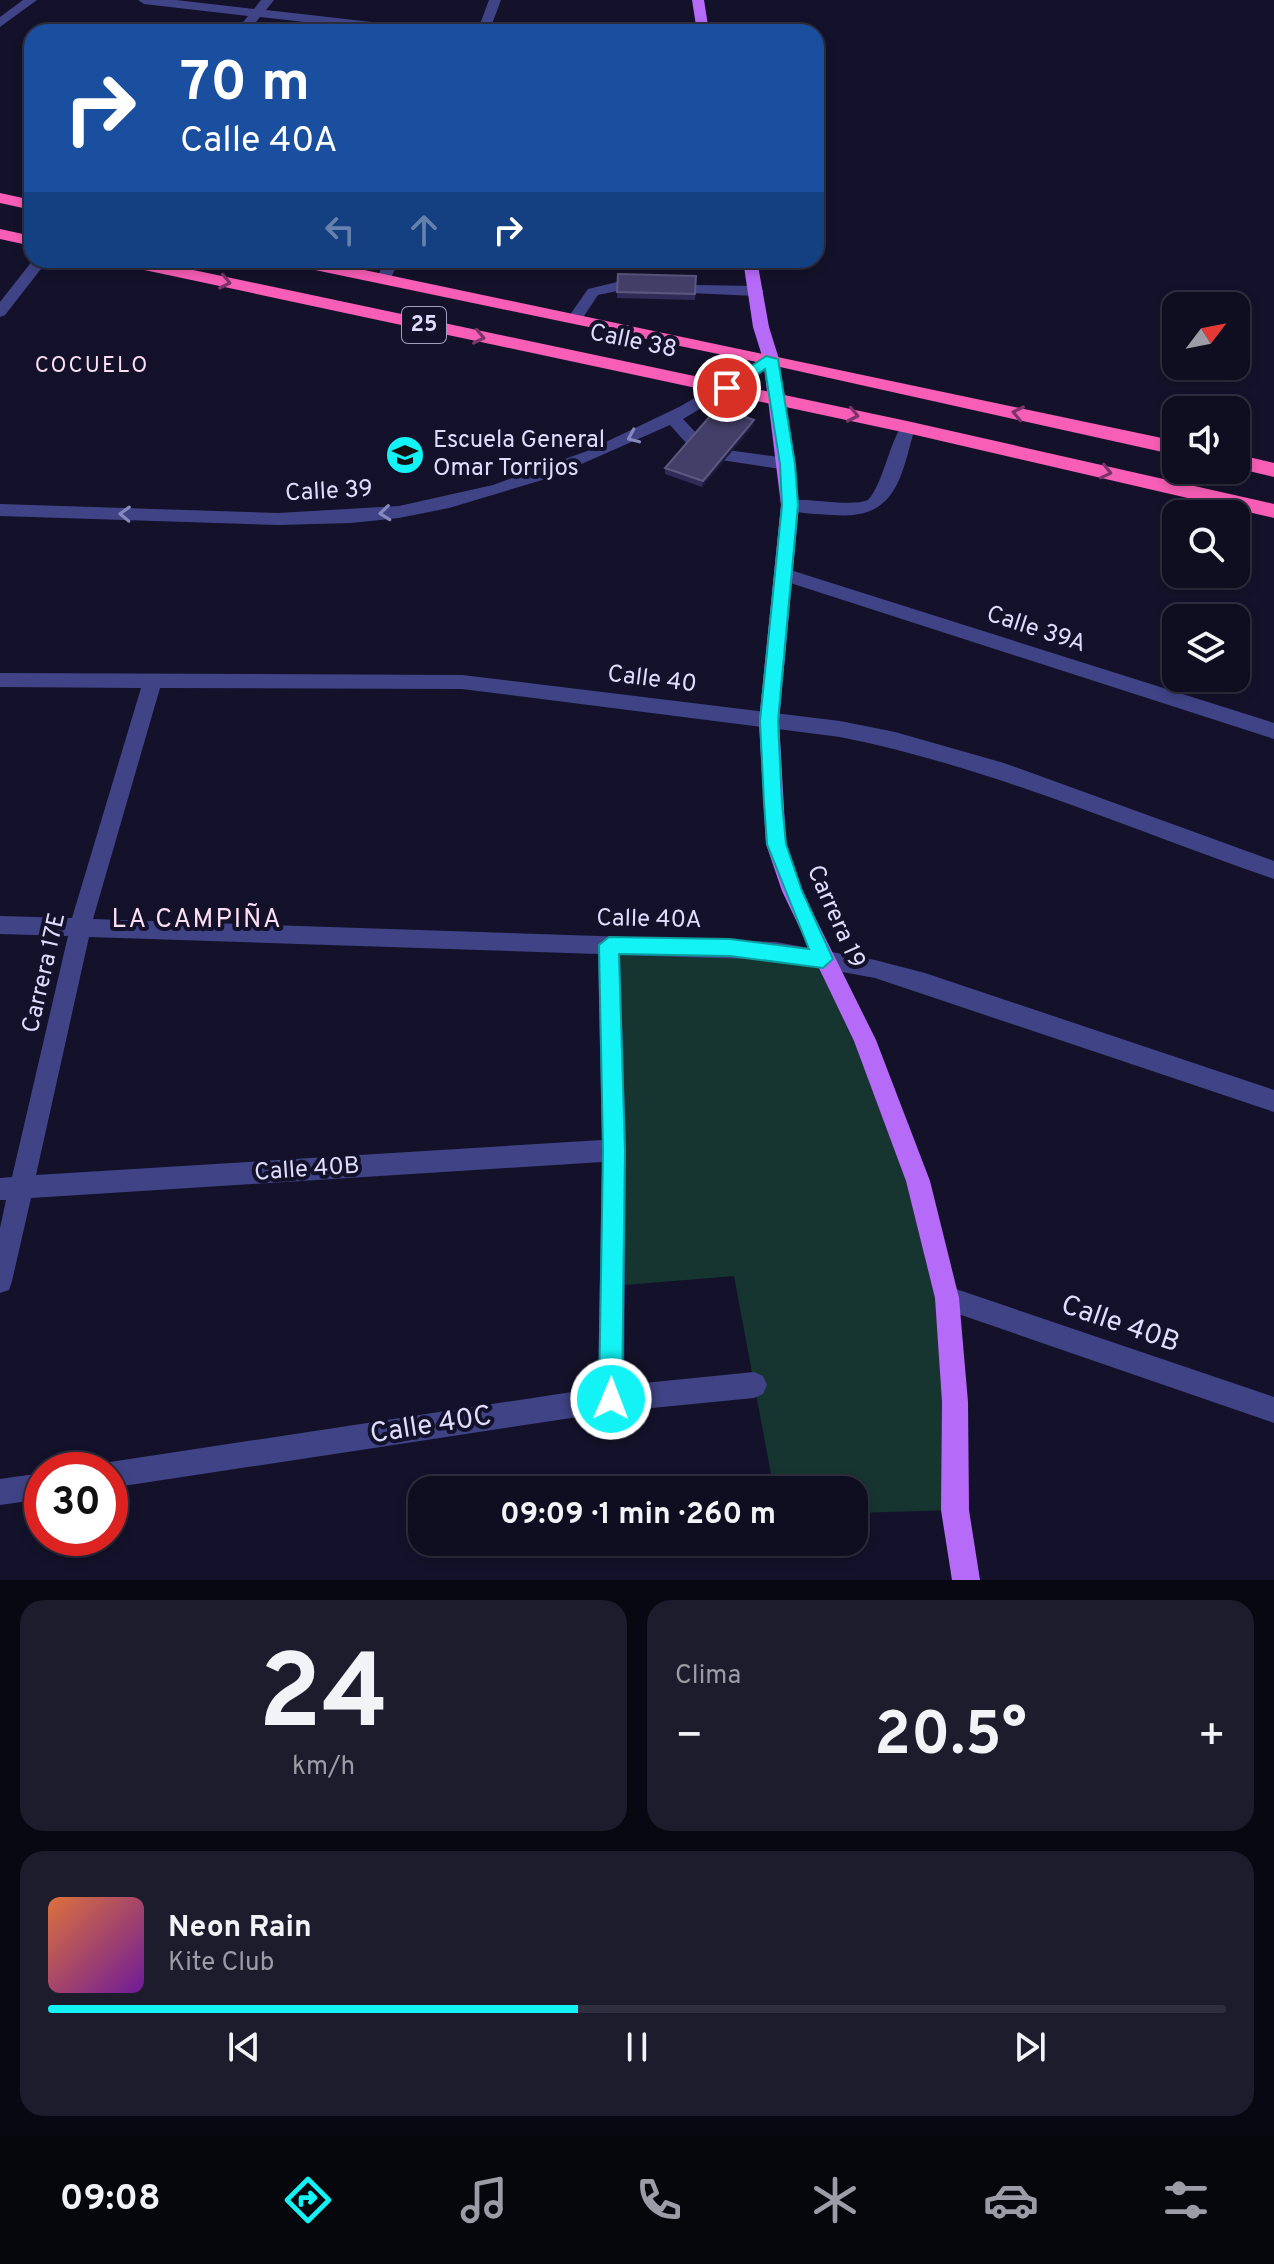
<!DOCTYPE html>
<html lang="es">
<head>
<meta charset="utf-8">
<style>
  :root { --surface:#0f0e20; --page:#1d1c2d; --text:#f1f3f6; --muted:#9b9ca5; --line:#2f2e3e; --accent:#13f2f4 }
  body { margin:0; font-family:Overpass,sans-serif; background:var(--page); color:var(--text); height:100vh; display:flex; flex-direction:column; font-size:30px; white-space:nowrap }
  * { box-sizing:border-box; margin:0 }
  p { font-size:26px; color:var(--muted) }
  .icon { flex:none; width:44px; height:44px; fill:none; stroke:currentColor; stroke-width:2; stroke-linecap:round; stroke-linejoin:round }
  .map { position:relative; height:1580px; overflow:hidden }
  .details { display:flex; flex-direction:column; gap:20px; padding:20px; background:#080812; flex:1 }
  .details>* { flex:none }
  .banner { position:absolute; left:24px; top:24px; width:800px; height:244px; border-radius:24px; box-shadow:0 4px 12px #0003,0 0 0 2px var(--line); background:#1a4fa0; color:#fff; overflow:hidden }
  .needle { width:52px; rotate:58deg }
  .tools { position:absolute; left:1162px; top:292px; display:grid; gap:16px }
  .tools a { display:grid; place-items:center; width:88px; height:88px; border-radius:16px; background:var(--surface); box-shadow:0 4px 12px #0003,0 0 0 2px var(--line); font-size:40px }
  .speed { position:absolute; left:24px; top:1452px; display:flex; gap:16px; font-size:40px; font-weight:700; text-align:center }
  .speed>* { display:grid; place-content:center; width:104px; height:104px; border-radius:50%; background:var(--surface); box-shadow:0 4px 12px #0003,0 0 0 2px var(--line); line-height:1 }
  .speed .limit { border:12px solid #d22; background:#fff; color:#111 }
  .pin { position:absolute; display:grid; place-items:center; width:68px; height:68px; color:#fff; margin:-34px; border:4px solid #fff; border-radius:50%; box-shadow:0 2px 8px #0007 }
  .me { position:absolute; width:88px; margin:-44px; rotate:1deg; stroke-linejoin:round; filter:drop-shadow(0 0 6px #0008) }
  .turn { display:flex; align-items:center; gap:28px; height:168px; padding:0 24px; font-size:36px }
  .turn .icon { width:104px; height:104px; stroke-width:2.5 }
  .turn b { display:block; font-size:56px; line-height:68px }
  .lanes { display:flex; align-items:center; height:76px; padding:0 24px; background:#0003; justify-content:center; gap:40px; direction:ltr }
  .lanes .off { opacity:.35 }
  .big { font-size:60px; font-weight:700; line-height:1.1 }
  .details .card { flex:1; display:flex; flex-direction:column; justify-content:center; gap:12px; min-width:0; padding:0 28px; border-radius:24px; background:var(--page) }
  .details .dial { align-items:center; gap:0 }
  .dial b { font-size:104px; line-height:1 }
  .song { display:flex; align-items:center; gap:24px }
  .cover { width:96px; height:96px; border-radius:12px; background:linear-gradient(135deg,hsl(20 70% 55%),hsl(280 70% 35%)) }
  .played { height:8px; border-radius:4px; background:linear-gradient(90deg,var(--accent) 45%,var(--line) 45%) }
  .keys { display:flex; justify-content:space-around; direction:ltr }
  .heat { display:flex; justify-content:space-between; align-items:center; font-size:44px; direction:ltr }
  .details .tiles { flex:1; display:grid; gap:20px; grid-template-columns:1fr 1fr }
  .card:last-child { grid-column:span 2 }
  .trip { position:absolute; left:408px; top:1476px; width:460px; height:80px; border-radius:24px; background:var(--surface); box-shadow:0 4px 12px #0003,0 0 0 2px var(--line); font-weight:700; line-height:80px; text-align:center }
  .tabs { display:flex; height:128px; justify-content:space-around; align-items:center; background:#06060d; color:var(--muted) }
  .tabs .icon { width:56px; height:56px }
  .tabs .active { color:var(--accent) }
  .tabs b { font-size:36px; color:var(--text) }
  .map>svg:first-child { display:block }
</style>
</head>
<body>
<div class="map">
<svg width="1274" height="1580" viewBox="0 0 1274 1580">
  <rect width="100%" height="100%" fill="#14122a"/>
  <path fill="#163430" d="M 609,945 L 823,959 L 865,1040 L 947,1297 L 955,1510 L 854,1513 L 854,1490 L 774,1490 L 734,1276 L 613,1286 Z"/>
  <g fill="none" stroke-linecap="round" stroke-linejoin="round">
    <path fill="#404487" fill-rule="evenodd" d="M 23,0 L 37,0 L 0,27 L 0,17 Z
      M 138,0 L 176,0 L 254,9 L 261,0 L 274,0 L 266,10 L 425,28 L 431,32 L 392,32 L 260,17 L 248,32 L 235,32 L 248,16 L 144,4 Z
      M 489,0 L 501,0 L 489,32 L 477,32 Z
      M 33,260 L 48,260 L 5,315 L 0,317 L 0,302 Z
      M 385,260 L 399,260 L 390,280 L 383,284 L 376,280 Z
      M 617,282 L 625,287 L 622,290 L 598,295 L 580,322 L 570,322 L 567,319 L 588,289 Z
      M 695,285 L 756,286 L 764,291 L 756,296 L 690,293 L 690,287 Z
      M 771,354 L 777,355 L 777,363 L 683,419 L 699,436 L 699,444 L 687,444 L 670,425 L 552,477 L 449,508 L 399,518 L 351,523 L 278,525 L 0,516 L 0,504 L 278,513 L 399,506 L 493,485 L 587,451 L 679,407 Z
      M 907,422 L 915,427 C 901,477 897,520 834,515 C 817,514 800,514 784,509 L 781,505 C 794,492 846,509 868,500 C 884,484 893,426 907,422 Z
      M 727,450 L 787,458 L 795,464 L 787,470 L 721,460 L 719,456 Z
      M 784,568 L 1274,723 L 1274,739 L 778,579 L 775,574 L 778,569 Z
      M 0,673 L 462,675 L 840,721 L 895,732 L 1004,763 L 1274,861 L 1274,879 C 1129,829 991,767 840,737 L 462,689 L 160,688 L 93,919 L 776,942 L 875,960 L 925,973 L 1274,1090 L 1274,1112 L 875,978 L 776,960 L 620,955 L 626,1150 L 624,1385 L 754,1372 L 763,1376 L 767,1385 L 763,1394 L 754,1398 L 611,1412 L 110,1488 L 110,1470 L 99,1470 L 110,1462 L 598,1388 L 602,1162 L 31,1198 L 12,1281 L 9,1290 L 0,1293 L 0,1228 L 6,1200 L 0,1200 L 0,1178 L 12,1177 L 68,936 L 0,934 L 0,916 L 72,918 L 141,688 L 0,687 ZM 89,937 L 598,954 L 602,1140 L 36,1175 Z
      M 947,1286 L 1274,1397 L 1274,1423 L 938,1307 L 935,1298 L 938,1289 Z
      M 42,1473 L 42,1499 L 0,1505 L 0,1479 Z"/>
    <path fill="#b66af8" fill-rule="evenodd" d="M 692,0 L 704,0 L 709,32 L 697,32 Z
      M 743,260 L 757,260 L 769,327 L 779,359 L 799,505 L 779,721 L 786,844 L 802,891 L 876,1040 L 930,1181 L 959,1298 L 968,1402 L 969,1510 L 980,1580 L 952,1580 L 941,1510 L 942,1402 L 935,1298 L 906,1181 L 854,1041 L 782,891 L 766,844 L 759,721 L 781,505 L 763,359 L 753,327 Z"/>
    <path fill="#f85eb6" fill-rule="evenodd" d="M 0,193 L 32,200 L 32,210 L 0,203 Z
      M 0,229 L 32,236 L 32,246 L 0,239 Z
      M 112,260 L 146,260 L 907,421 L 1274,504 L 1274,518 L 907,433 L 121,265 Z
      M 282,260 L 317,260 L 1176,441 L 1176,455 L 771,365 L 291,265 Z
      M 1236,454 L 1274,463 L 1274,477 L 1236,468 Z"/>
  </g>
  <path fill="#312c57" d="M 618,274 L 696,276 L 695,300 L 617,298 Z
    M 753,426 L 702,487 L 665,474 L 665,468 Z"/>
  <path fill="#1e1a3e" d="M 754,420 L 753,426 L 702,487 L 703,481 Z"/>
  <path fill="#443f69" stroke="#5c5880" stroke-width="2" d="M 618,274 L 696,276 L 695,294 L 617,292 Z
    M 718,407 L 754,420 L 703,481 L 665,468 Z"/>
  <defs><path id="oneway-chevron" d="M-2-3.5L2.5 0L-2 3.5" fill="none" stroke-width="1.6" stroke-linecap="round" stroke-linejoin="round" transform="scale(2)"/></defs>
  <g stroke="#7b3469">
    <use href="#oneway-chevron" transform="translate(225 282) rotate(12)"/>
    <use href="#oneway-chevron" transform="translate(479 337) rotate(12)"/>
    <use href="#oneway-chevron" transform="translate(1018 413) rotate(-168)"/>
    <use href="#oneway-chevron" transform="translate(853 415) rotate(12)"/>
    <use href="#oneway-chevron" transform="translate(1106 472) rotate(13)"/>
  </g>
  <g stroke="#8789bc">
    <use href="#oneway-chevron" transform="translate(633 437) rotate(156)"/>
    <use href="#oneway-chevron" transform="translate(385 513) rotate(174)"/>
    <use href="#oneway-chevron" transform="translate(125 514) rotate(-178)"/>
  </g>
  <path fill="#13f2f4" stroke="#0c9d9f" stroke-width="2" d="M 766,356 L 778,359 L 795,464 L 798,505 L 778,721 L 782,803 L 786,844 L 802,891 L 833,959 L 823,968 L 730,956 L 619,954 L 625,1150 L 622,1399 L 619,1407 L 611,1410 L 602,1407 L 599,1399 L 603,1150 L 599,945 L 609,937 L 730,939 L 809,949 L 767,844 L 764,803 L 760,721 L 782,505 L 780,464 L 765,369 L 732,392 L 719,388 Z"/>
  <defs>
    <g id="school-disc" transform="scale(2)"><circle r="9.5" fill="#13f2f4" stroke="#14122a"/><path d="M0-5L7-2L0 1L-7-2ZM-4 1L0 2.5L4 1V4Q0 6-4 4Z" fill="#111"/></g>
  </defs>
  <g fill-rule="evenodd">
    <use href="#school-disc" x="405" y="455"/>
  </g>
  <g text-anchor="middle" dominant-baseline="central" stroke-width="8" stroke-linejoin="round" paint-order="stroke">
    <rect fill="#14122a" stroke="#a1a0be" stroke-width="2" x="402" y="307" width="44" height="36" rx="6"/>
    <g font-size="22" font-weight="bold" fill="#deddfd">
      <text x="424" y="325">25</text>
    </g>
    <g font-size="22" letter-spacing="2" fill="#fedff5" stroke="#14122a">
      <text x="92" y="366">COCUELO</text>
    </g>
    <g font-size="24" fill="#deddfd" stroke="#14122a">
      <text transform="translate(633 342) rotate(12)">Calle 38</text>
      <text transform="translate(329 492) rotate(-3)">Calle 39</text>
      <text transform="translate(1036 630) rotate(18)">Calle 39A</text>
      <text transform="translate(652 680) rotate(7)">Calle 40</text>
      <text transform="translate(835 917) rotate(66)">Carrera 19</text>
      <text transform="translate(649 920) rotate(1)">Calle 40A</text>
      <text transform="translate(45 973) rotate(-77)">Carrera 17E</text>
      <text transform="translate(307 1170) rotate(-4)">Calle 40B</text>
    </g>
    <g font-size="24" fill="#deddfd" stroke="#14122a" text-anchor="start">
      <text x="433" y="441">Escuela General<tspan x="433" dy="28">Omar Torrijos</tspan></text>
    </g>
    <g font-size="26" letter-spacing="2" fill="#fedff5" stroke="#14122a">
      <text x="197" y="920">LA CAMPIÑA</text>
    </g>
    <g font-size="28" fill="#deddfd" stroke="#14122a">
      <text transform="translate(1120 1325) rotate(19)">Calle 40B</text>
      <text transform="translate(431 1426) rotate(-9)">Calle 40C</text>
    </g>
  </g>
</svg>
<div class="tools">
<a><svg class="needle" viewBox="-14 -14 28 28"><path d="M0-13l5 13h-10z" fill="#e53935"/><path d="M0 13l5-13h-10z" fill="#9b9ca5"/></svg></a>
<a><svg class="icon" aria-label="sound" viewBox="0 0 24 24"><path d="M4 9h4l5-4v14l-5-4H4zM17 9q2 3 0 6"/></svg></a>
<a><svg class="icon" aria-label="search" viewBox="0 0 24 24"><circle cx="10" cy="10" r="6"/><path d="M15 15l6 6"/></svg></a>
<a><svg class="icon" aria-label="layers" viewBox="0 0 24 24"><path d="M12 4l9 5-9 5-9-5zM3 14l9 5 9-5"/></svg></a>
</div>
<div class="speed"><div class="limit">30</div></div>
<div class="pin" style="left:727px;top:388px;background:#d93025"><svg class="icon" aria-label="arrive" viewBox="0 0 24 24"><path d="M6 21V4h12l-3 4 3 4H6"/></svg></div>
<svg class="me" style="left:611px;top:1399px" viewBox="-20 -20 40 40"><circle r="17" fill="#13f2f4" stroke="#fff" stroke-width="3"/><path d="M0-11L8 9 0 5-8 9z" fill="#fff"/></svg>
<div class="trip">09:09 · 1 min · 260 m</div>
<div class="banner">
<div class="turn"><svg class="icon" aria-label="right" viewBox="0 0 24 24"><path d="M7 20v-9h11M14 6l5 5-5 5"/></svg><div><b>70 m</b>Calle 40A</div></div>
<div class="lanes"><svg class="icon off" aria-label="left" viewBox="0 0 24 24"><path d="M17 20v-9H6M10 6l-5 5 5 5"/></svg><svg class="icon off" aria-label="ahead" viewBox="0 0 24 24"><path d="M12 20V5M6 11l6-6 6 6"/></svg><svg class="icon" aria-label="right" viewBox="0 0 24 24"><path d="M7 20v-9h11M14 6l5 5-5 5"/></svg></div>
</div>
</div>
<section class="details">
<div class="tiles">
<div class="card dial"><b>24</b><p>km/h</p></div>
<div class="card"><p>Clima</p>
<div class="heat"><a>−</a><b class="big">20.5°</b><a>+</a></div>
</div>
<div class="card">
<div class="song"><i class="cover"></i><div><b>Neon Rain</b><p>Kite Club</p></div></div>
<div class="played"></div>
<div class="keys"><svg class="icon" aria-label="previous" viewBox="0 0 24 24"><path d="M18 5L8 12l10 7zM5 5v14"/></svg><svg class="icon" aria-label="pause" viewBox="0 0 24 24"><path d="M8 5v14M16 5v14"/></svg><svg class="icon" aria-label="next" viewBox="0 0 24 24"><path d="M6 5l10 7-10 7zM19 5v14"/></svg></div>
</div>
</div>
</section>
<nav class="tabs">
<b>09:08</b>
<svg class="icon active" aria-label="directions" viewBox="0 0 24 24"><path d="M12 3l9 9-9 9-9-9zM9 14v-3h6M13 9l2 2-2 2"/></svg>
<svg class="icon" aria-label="music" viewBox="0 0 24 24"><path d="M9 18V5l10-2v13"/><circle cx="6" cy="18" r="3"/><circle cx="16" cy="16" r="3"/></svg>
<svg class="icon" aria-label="phone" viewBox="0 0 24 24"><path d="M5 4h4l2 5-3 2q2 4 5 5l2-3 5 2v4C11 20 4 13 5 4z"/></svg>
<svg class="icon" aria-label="climate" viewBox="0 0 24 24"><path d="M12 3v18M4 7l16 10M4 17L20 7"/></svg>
<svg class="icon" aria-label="car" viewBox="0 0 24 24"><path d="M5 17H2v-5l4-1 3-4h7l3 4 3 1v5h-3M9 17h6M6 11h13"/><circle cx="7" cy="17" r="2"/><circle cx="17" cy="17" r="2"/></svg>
<svg class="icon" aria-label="filters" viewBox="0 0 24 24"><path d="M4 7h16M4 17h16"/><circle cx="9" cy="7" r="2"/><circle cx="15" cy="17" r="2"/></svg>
</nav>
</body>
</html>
